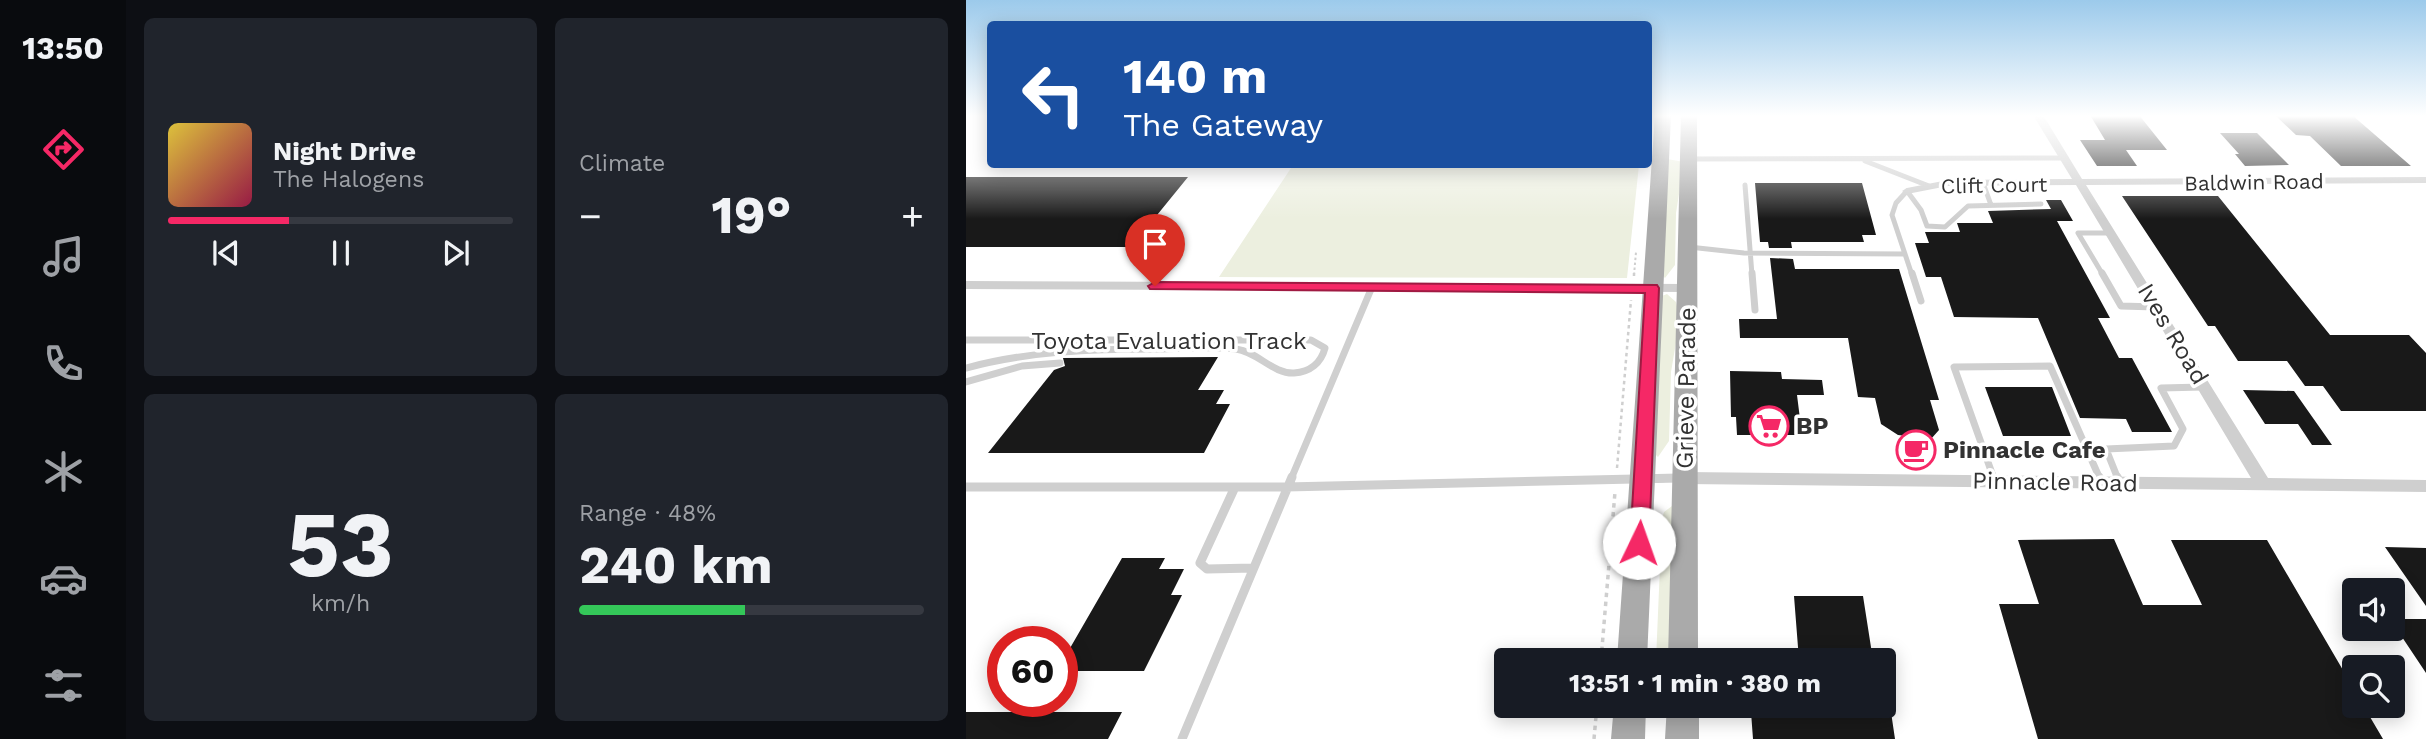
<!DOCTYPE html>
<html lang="en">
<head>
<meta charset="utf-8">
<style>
  :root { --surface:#171b24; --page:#20242c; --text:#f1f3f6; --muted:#9ea1a6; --line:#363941; --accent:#f52866 }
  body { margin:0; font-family:"Work Sans",sans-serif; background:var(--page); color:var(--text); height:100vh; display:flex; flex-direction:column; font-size:26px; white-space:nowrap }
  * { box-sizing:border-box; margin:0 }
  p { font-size:23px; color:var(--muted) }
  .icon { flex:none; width:38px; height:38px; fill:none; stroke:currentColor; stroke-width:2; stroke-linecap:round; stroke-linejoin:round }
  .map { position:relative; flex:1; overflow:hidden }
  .panel { display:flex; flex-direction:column; gap:18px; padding:18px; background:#0d0f14; width:840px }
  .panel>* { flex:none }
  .hud { position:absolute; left:21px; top:21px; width:665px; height:147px; border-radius:7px; box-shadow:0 4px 18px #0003; background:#1a4fa0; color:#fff; overflow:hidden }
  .buttons { position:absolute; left:1376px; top:578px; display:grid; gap:14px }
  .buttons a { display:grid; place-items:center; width:63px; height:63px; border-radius:7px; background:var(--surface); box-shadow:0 4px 18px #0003; font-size:35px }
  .speed { position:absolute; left:21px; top:626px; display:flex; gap:14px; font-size:35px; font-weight:700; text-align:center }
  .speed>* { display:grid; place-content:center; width:91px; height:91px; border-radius:50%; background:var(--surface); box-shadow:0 4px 18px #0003; line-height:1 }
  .speed .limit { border:10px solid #d22; background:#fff; color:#111 }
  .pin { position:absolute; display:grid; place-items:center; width:60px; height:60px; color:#fff; margin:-72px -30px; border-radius:50% 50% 50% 0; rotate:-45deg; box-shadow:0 0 7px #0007 }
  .pin .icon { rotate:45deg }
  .me { position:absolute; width:77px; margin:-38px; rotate:3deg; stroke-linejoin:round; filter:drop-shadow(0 0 5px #0008) }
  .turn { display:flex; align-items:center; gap:24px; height:147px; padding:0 21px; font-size:32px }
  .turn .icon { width:91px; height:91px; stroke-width:2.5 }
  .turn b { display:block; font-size:49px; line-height:60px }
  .big { font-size:52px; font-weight:700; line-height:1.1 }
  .panel .card { flex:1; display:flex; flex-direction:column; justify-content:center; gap:10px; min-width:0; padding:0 24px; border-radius:10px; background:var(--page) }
  .panel .dial { align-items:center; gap:0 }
  .dial b { font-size:91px; line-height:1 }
  .song { display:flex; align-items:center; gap:21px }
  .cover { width:84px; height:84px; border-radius:10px; background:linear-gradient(135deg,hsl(50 70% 55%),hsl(340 70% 35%)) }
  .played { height:7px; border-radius:4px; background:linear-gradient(90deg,var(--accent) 35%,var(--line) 35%) }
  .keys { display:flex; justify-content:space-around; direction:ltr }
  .heat { display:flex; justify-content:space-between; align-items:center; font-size:38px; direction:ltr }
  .charge { height:10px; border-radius:5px; background:linear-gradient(90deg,#34c759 48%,var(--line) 0) }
  .panel .tiles { flex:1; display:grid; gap:18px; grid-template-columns:repeat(2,1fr) }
  .trip { position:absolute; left:528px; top:648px; width:402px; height:70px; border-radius:7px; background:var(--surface); box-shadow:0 4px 18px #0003; font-weight:700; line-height:70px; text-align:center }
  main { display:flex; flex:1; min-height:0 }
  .dock { display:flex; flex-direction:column; width:126px; justify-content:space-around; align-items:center; background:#090b0e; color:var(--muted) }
  .dock .icon { width:49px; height:49px }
  .dock .selected { color:var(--accent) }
  .dock b { font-size:32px; color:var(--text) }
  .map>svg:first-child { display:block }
</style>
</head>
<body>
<main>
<nav class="dock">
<b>13:50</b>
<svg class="icon selected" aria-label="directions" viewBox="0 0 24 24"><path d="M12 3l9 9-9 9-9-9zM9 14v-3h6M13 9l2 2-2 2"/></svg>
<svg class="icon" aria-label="music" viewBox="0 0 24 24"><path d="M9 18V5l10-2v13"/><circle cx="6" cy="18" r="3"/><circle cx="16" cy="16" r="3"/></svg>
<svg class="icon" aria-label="phone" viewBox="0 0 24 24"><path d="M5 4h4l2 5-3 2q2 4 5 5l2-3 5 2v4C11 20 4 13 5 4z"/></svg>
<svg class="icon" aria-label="climate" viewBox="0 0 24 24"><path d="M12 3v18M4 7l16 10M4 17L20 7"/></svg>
<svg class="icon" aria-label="car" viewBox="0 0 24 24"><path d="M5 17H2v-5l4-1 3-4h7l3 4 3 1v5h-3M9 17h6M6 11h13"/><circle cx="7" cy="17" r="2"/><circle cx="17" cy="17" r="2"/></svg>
<svg class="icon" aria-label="filters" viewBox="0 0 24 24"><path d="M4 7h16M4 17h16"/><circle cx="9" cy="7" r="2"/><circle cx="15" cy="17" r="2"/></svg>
</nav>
<section class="panel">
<div class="tiles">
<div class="card">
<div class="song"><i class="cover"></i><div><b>Night Drive</b><p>The Halogens</p></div></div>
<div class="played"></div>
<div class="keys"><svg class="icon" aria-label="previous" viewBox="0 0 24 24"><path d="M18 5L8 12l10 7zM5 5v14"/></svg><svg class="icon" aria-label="pause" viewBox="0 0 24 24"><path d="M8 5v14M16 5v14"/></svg><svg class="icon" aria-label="next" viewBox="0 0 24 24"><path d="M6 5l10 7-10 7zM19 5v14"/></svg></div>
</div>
<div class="card"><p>Climate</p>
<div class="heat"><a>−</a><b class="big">19°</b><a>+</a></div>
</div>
<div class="card dial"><b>53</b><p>km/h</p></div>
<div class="card"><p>Range · 48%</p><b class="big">240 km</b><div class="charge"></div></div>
</div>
</section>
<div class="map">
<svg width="1460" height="739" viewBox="0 0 1460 739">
  <rect width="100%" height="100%" fill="#fff"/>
  <path fill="#ecefdf" d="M 701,159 L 718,162 L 710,213 L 709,265 L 699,278 L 697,276 Z
    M 327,165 L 673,165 L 661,278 L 253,277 Z
    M 701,294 L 710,302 L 714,319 L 705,372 L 703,441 L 692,457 L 689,454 L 696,296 Z
    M 706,506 L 708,508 L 708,660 L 690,660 L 696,519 L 698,512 Z"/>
  <path fill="#191919" d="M 1124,115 L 1173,115 L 1201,150 L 1160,150 L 1171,166 L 1131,166 L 1114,140 L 1139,140 Z
    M 1309,115 L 1386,115 L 1445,166 L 1375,166 L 1344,136 L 1330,135 Z
    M 1254,133 L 1291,133 L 1323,165 L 1279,166 L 1269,154 L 1273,154 Z
    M 0,177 L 222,177 L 165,247 L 0,247 Z
    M 789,183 L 896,183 L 910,235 L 896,235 L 898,242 L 825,242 L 826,248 L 803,248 L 802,242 L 794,242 Z
    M 1156,196 L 1252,196 L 1364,335 L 1443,335 L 1460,353 L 1460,411 L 1375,411 L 1357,386 L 1339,386 L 1321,361 L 1272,361 L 1249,326 L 1242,326 Z
    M 1080,200 L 1095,200 L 1107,221 L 1091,221 L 1144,318 L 1132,318 L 1153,358 L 1166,358 L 1206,432 L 1166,432 L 1160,419 L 1114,418 L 1072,318 L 988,317 L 975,277 L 960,277 L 949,243 L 963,243 L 959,232 L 994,232 L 991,223 L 1027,223 L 1022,211 L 1085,209 Z
    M 804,258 L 827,259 L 829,269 L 933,269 L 973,400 L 964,400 L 973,430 L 965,439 L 932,435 L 915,424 L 909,398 L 892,397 L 882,338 L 774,338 L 773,319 L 811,319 Z
    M 252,357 L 232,390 L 258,390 L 250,404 L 264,404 L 238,453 L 22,453 L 88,370 L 99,366 L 97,358 Z
    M 764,371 L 815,372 L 816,379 L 856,380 L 858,395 L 831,395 L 836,435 L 771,435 L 770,417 L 765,417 Z
    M 1019,387 L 1086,387 L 1105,436 L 1037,436 Z
    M 1277,390 L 1328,391 L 1366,445 L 1346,445 L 1332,424 L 1299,424 Z
    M 1148,539 L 1177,605 L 1236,605 L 1205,540 L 1301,540 L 1388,689 L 1388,705 L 1397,705 L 1417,739 L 1072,739 L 1033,604 L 1073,604 L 1052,540 Z
    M 1419,547 L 1460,548 L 1460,606 Z
    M 156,558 L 199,558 L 193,569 L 218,569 L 205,595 L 216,595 L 178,671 L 96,671 L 96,662 Z
    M 828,596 L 897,596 L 907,660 L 833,660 Z
    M 1426,619 L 1460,619 L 1460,673 L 1426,622 Z
    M 838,705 L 915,705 L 916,712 L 925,712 L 929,739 L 787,739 L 785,712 L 838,712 Z
    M 0,712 L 156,712 L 142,739 L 0,739 Z"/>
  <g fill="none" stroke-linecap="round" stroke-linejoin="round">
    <path stroke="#cfcfcf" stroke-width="2" stroke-dasharray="2.5 2.5" stroke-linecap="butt" d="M 668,275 L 670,252"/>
    <path stroke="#cfcfcf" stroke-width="2.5" stroke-dasharray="3.5 3.5" stroke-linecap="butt" d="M 668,276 L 668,273
      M 651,468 L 665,300"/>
    <path stroke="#cfcfcf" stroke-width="3.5" stroke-dasharray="4.5 4.5" stroke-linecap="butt" d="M 635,660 L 649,492
      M 628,739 L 631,705"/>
    <path stroke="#cfcfcf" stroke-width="5" d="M 723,159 L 1100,158
      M 899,161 L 963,186
      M 1017,183 L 1025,205
      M 779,185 L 786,275
      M 723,247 L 778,253 L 939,254
      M 946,275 L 926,215 L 930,203 L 941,191 L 955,210 L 961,226 L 979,227 L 1002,206 L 1075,204
      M 1137,275 L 1112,233 L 1145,233"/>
    <path stroke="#cfcfcf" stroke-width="7" d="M 786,273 L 789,310
      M 946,273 L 955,301
      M 1136,273 L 1155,306 L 1190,307
      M 0,340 L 345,340 L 359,348 C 355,363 344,372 328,373 C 307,374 292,352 270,349 C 244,346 217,349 190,349 C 126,349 63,351 0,368
      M 0,382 L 56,366 L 94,363
      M 325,479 L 406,287
      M 690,479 L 713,478
      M 1028,479 L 988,367 L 1084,366 L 1134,479
      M 1152,479 L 1140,449 L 1208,446 L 1217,429 L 1195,388 L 1237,387"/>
    <path stroke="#cfcfcf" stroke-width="9" d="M 1027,477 L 1029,481
      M 1133,477 L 1136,483
      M 1151,477 L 1154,483
      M 0,487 L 320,487 L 713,478
      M 269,487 L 234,563 L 241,569 L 287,568
      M 216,739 L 326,477"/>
    <path fill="#cfcfcf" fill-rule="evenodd" d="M 1067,115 L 1077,115 L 1116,179 L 1460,177 L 1460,183 L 1120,185 L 1302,478 L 1460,480 L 1460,492 L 719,484 L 713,482 L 711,478 L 713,474 L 719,472 L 1285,478 L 1110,185 L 982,186 L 941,194 L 936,191 L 941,188 L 982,180 L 1106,179 Z
      M 0,281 L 721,284 L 727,288 L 721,292 L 0,289 Z"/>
    <path fill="#aaa" fill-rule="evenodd" d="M 689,115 L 705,115 L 681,660 L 651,660 Z
      M 715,115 L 731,115 L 732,660 L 702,660 Z
      M 648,705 L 680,705 L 679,739 L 645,739 Z
      M 701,705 L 733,705 L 733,739 L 699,739 Z"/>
  </g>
  <linearGradient id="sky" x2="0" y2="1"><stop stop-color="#9ccaeb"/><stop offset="0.53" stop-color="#fff"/><stop offset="1" stop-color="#fff" stop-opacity="0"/></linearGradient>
  <rect width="1460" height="219" fill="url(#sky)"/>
  <path fill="#f52866" stroke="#9f1a42" stroke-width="2" d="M 189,282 L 691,285 L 693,288 L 683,543 L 680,549 L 673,551 L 666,549 L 664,543 L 679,293 L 184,289 L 182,286 Z"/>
  <defs>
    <g id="supermarket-ring" transform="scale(2.0125)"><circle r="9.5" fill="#fff" stroke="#f52866" stroke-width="1.5"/><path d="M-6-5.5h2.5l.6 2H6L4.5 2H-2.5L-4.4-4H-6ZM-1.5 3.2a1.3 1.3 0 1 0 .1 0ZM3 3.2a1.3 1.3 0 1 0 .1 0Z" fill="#f52866"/></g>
    <g id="cafe-ring" transform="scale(2.0125)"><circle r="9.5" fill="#fff" stroke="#f52866" stroke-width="1.5"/><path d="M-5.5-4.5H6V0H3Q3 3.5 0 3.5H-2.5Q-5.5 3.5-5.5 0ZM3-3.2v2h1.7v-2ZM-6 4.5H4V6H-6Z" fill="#f52866"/></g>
  </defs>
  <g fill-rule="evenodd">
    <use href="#supermarket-ring" x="803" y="426"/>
    <use href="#cafe-ring" x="950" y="450"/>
  </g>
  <g text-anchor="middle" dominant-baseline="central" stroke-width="7" stroke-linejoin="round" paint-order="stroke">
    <g font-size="21" fill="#323232" stroke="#fff">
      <text transform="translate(1288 182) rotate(-1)">Baldwin Road</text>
      <text transform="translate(1028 185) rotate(-1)">Clift Court</text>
    </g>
    <g font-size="24" fill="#323232" stroke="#fff">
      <text transform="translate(1207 334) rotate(59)">Ives Road</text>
      <text x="203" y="341">Toyota Evaluation Track</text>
      <text transform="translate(720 388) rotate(-89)">Grieve Parade</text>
      <text transform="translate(1089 482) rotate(1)">Pinnacle Road</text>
    </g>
    <g font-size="24" font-weight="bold" fill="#323232" stroke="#fff" text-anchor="start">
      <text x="830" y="426">BP</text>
      <text x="977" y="450">Pinnacle Cafe</text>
    </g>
  </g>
</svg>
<div class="buttons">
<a><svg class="icon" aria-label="sound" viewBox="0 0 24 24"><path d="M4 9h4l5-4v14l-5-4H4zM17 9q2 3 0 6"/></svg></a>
<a><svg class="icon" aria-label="search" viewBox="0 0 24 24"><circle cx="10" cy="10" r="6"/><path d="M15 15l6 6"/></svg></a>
</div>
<div class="speed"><div class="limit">60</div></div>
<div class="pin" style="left:189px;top:286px;background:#d93025"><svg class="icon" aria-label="arrive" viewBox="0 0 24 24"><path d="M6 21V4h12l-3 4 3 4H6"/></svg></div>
<svg class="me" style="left:673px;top:543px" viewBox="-20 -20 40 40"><circle r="19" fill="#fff"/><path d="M0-13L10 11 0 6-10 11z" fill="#f52866"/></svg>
<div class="trip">13:51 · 1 min · 380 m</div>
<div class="hud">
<div class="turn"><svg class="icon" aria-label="left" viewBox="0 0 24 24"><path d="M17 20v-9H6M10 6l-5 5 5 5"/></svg><div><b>140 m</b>The Gateway</div></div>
</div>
</div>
</main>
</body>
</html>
